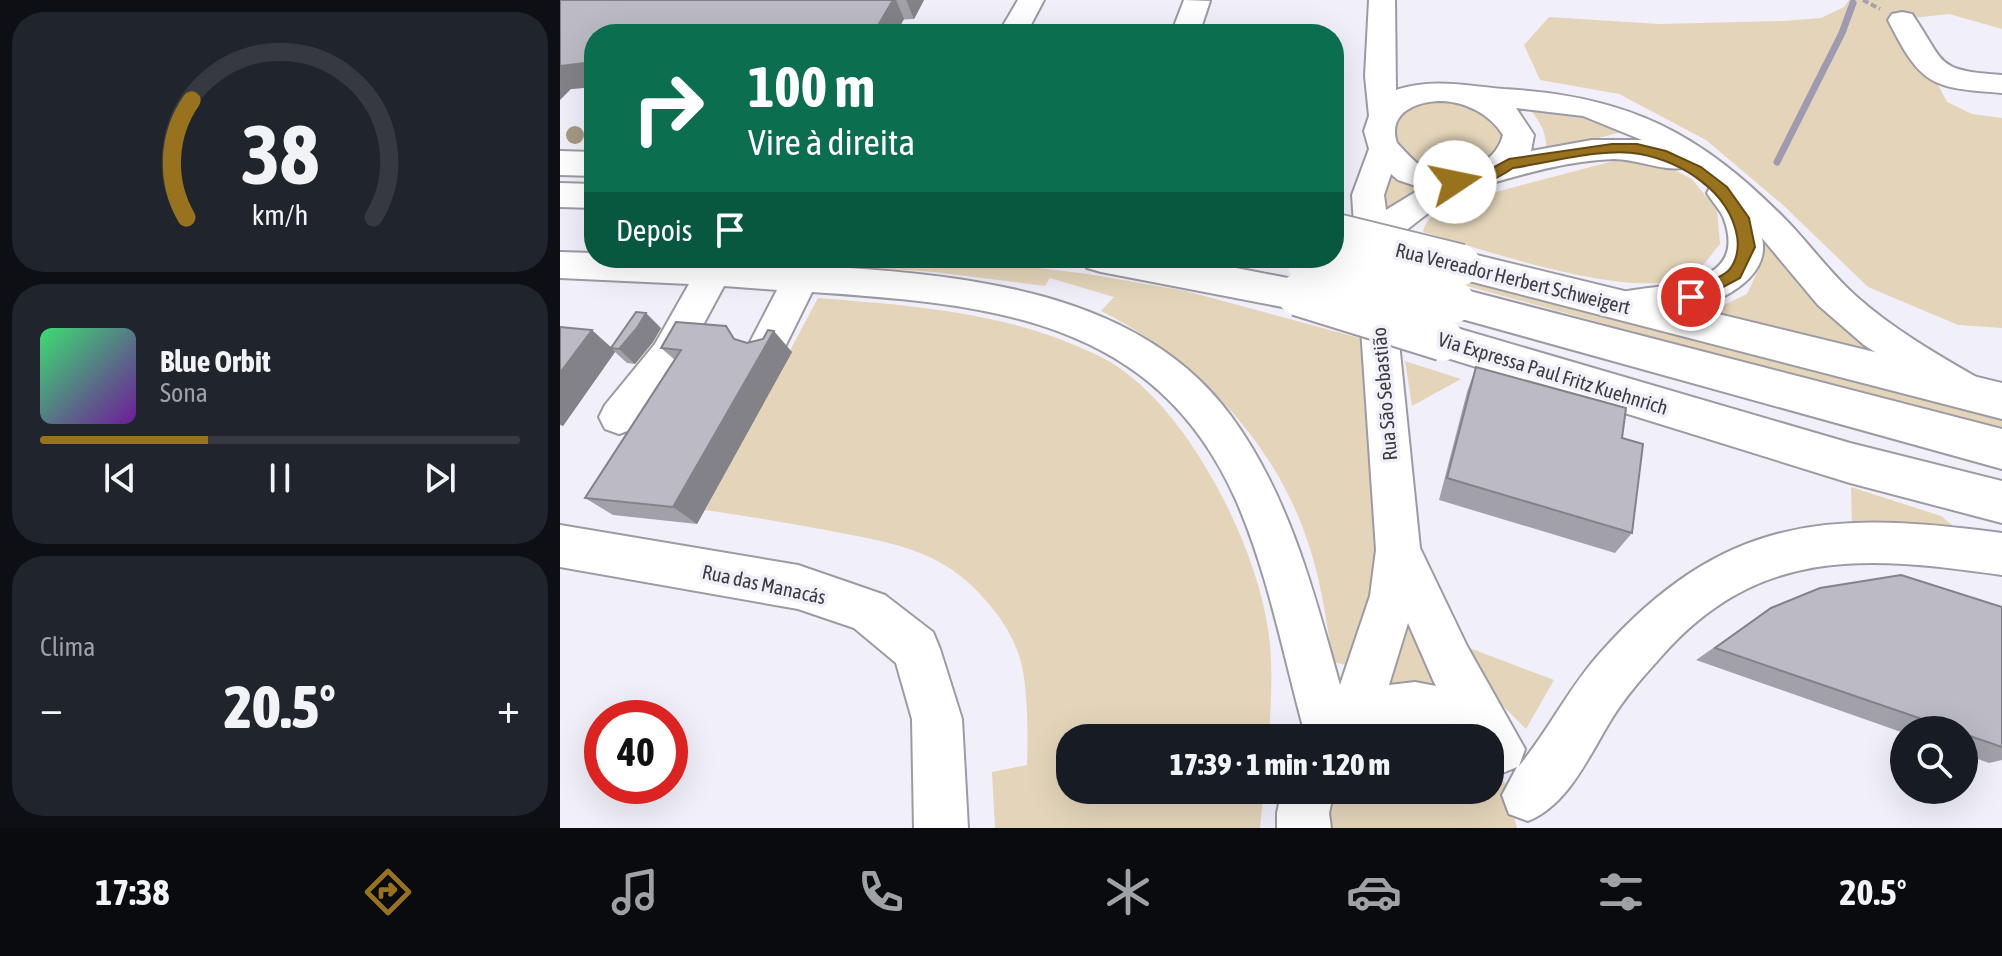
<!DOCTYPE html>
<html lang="pt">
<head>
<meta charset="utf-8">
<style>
  :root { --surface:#171b24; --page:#20242c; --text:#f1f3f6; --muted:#9ea1a6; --line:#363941; --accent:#99721d }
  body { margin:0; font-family:"Asap Condensed",sans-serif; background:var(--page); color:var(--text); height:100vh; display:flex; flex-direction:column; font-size:30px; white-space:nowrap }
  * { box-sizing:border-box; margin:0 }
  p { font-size:26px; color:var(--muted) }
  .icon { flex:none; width:44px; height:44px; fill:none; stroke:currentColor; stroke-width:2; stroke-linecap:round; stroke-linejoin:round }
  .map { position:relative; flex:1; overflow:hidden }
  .panel { display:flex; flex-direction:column; gap:12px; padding:12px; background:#0d0f14; width:560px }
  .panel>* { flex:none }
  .top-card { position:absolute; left:24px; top:24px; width:760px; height:244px; border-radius:32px; box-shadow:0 8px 32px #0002; background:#0b6e4f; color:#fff; overflow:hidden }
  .fabs { position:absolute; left:1330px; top:716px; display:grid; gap:16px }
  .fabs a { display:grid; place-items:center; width:88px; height:88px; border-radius:50%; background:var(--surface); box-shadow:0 8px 32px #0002; font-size:40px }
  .speed { position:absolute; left:24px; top:700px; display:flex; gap:16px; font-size:40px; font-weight:700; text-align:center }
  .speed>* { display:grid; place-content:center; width:104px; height:104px; border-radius:50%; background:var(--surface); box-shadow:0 8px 32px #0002; line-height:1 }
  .speed .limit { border:12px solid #d22; background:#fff; color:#111 }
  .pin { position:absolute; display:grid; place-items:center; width:68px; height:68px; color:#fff; margin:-34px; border:4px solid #fff; border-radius:50%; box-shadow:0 2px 8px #0007 }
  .me { position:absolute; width:88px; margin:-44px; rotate:79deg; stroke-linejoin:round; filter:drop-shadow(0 0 6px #0008) }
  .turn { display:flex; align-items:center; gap:28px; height:168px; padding:0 32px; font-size:36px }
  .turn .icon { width:104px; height:104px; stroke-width:2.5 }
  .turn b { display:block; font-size:56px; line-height:68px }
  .then { display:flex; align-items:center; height:76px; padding:0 32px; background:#0003; gap:16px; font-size:30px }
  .big { font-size:60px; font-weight:800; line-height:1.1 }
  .panel .card { flex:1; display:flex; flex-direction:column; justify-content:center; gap:12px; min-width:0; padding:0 28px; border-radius:32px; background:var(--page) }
  .panel .dial { align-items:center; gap:0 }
  .dial svg { height:208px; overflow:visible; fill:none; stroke:var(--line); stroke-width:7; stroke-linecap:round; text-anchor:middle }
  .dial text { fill:var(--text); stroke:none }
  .song { display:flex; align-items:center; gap:24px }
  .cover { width:96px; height:96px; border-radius:12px; background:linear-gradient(135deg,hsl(140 70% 55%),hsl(280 70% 35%)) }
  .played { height:8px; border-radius:4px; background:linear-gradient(90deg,var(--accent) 35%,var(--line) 35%) }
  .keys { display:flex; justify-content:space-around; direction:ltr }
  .heat { display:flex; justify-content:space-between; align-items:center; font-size:44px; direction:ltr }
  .trip { position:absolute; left:496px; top:724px; width:448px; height:80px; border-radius:32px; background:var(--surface); box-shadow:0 8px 32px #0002; font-weight:800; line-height:80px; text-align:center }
  .dock { display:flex; height:128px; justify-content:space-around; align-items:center; background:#090b0e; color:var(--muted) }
  .dock .icon { width:56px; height:56px }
  .dock .on { color:var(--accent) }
  .dock b { font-size:36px; color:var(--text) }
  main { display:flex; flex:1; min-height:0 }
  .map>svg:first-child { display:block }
</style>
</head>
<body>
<main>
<section class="panel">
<div class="card dial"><svg viewBox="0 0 100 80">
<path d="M14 69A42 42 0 1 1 86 69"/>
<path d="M14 69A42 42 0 0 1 16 24" stroke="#99721d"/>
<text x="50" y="56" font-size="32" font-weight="700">38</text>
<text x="50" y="72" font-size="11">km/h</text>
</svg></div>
<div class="card">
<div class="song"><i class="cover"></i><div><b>Blue Orbit</b><p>Sona</p></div></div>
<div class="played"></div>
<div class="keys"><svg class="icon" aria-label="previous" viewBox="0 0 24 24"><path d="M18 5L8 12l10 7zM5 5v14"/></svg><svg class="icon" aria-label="pause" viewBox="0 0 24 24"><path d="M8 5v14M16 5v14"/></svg><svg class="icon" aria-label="next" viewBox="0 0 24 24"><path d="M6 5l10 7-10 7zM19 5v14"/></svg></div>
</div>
<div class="card"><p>Clima</p>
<div class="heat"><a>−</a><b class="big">20.5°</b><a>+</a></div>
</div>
</section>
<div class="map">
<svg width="1442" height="828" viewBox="0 0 1442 828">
  <rect width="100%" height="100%" fill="#f1f0fa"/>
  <path fill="#e4d5ba" d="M 1289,0 L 1442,0 L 1442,29 L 1389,14 L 1344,19 L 1387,102 L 1412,114 L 1442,118 L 1442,328 L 1398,325 L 1308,287 L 1223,205 L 1146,140 L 1059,94 L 980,80 L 964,45 L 989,17 L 1099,24 L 1223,21 L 1261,18 L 1284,7 Z
    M 893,99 L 937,119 L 947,143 L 919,171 C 873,174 860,176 830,139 L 835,116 L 859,101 Z
    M 965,104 L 1022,110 L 1065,131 L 986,152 C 988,132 978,118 965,104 Z
    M 1061,159 L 1097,161 L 1132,179 L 1157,210 L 1160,244 C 1152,253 1145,265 1136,272 C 1088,308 919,248 863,232 C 867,213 885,208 902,201 Z
    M 825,164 L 864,187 L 825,219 L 818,200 Z
    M 1195,233 L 1262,310 L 1333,364 L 1145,314 L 1187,294 L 1199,268 Z
    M 163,258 L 396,258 L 528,274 L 626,291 L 803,339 L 828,540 L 791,666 L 773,662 C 766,618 760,573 744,531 C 710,437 630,355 541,311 L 554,297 L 490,278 L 485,286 L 374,272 Z
    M 861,265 L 1414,410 L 1442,419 L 1442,432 L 859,273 Z
    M 258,298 C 356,306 451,312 541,357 C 622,397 693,537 707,623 C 714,661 711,700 709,738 L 510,738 L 510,790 L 704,790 L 700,828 L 435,828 L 432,772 L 467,765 C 468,735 468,691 461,662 C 456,643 444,622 432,608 C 388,551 338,544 271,531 C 229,523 187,516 145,510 Z
    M 845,361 L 901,379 L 852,406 Z
    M 1291,487 L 1381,516 L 1397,529 L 1292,525 Z
    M 845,612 L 889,700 L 821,698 Z
    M 891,641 L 994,680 L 966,729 L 937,700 Z
    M 930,761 L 945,783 L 957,828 L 769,828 L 768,811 L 772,790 L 930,790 Z"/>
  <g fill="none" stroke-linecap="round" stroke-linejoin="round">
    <path stroke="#9e9ab0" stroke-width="7" d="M 1217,162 L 1282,33 L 1293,3"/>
    <g stroke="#9c9ba4" stroke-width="4">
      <path id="minor" d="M 458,0 L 484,0 L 466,34 L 438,34 Z
        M 624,0 L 650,1 L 639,34 L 611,34 Z
        M 809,0 L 835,0 L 836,90 C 873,78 906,86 944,89 C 1068,96 1140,132 1227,221 C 1251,246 1271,274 1297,297 C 1333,329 1376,354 1418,378 L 1424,389 L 1418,400 L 1404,405 L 1390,400 L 1304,345 L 1258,305 L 1202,238 C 1216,299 1090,328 1049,315 L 1044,305 L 1049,295 C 1091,282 1191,293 1164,219 C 1161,210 1152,202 1147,193 L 1150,187 L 1125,167 C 1106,173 1078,159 1054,159 C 1002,161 953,177 905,191 C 884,198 847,230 829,244 L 860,548 L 907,646 L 965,749 L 959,766 C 989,730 1009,687 1040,653 C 1163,515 1269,510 1442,533 L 1442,575 C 1307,556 1198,545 1100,658 C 1082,678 1065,697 1051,720 C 1029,756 1008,805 968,821 L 949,814 L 942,795 L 957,767 L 940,774 L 930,770 L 930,738 L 884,738 L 855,732 L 836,732 L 817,738 L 746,738 C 724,659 709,576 676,500 C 595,317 428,304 252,292 L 220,357 L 207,361 L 194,357 L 188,346 L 217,290 L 164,286 L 121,366 L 73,429 L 59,434 L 45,429 L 39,417 L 45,405 L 95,344 L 129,284 L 0,278 L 0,252 L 34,253 L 34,258 C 109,258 183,261 258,266 C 403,275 578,289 671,416 C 729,495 754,592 780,685 L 810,596 L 816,550 L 792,195 L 809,149 L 804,131 L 809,116 L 805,76 ZM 882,101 C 906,102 930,114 943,135 C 935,168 890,181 860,165 C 852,160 844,150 837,143 C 827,113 856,101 882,101 ZM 956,108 L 1023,116 L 1082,140 L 1032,140 L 971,151 L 974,135 ZM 831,174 L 838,180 L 862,188 L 826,210 L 824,195 ZM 848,623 L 873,680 L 876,686 L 855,682 L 829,685 Z
        M 1342,12 L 1352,14 C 1387,65 1374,70 1442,75 L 1442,93 C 1370,88 1361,85 1328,20 L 1332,14 Z
        M 0,525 L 238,565 L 325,595 L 373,632 L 380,649 L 402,719 L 408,828 L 354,828 L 352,719 L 336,663 L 294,628 L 238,609 L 0,567 Z
        M 722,790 L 774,790 L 769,813 L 771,828 L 717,828 L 717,813 Z"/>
    </g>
    <g stroke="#9c9ba4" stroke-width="4">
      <path id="major" d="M 0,151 L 34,152 L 34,176 L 0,175 Z
        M 0,183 L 34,184 L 34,208 L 0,207 Z
        M 900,251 L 1442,383 L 1442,419 L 886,275 L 881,265 L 886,255 Z
        M 522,258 L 625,258 L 738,280 L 752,284 L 758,295 L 752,306 L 738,310 L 541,272 L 527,268 Z
        M 894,287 L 1442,429 L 1442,469 L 880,313 L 874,302 L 880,291 Z
        M 883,324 L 1290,443 L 1442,481 L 1442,523 L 1290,483 L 868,352 L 862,340 L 868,328 Z"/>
    </g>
    <path stroke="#a4a3aa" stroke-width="4" stroke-dasharray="6 3" stroke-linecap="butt" d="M 1303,0 L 1320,9"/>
    <use href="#minor" fill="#fff" fill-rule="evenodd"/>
    <use href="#major" fill="#fff" fill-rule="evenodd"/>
    <g stroke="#9c9ba4" stroke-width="45" stroke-linecap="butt">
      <path id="major-bridge" d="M 774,234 L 900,265
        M 748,264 L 894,302
        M 738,295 L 883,340"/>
    </g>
    <use href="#major-bridge" stroke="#fff" stroke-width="41"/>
  </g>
  <circle fill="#a69983" cx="15" cy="135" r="9"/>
  <path fill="#a2a0a9" d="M 0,0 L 364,0 L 354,19 L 34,34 L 34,87 L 11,89 Z
    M 0,327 L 52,347 L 101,328 L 93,342 L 75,364 L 67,363 L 55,352 L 3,426 L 0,425 Z
    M 179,341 L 232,352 L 137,524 L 53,515 L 25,498 L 115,360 L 101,348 Z
    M 916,367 L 1062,438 L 1072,533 L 1055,553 L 879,500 L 907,392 Z
    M 1442,607 L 1442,760 L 1429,763 L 1404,754 L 1404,730 L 1344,730 L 1344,733 L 1136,660 L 1211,608 Z"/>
  <path fill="#848289" d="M 333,0 L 336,0 L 344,19 L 336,34 L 313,34 Z
    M 346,0 L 364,0 L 354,19 Z
    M 34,62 L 34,87 L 11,89 L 0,100 L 0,66 Z
    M 86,313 L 101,328 L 93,342 L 75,364 L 59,349 Z
    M 32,330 L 53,349 L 51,348 L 55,352 L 3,426 L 0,424 L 0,373 Z
    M 214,331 L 232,352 L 137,524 L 113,507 Z"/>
  <path fill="#bcbac4" stroke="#848289" stroke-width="2" d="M 0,0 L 333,0 L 313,34 L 34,34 L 34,62 L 0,66 Z
    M 76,312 L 86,313 L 77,328 L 59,349 L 51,348 Z
    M 116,322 L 166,326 L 174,339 L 187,343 L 203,339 L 208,330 L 214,331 L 113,507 L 25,498 L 121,350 L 101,348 Z
    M 0,327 L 32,330 L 0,373 Z
    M 916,367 L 1066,408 L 1062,438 L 1083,444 L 1072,533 L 887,478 Z
    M 1341,575 L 1442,607 L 1442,747 L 1404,734 L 1404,730 L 1394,730 L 1155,648 L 1211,608 L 1260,588 Z"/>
  <path fill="#99721d" stroke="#634a13" stroke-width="2" d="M 1052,144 L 1077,144 L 1106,151 L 1141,167 L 1167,187 L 1189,218 L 1195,247 L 1180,278 L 1137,301 L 1125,301 L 1123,297 L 1125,293 C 1138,286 1159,280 1169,270 C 1177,261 1179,247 1177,236 C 1169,191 1122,162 1080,154 C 1044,147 989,163 953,168 C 937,179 904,196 887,182 L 895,177 L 929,170 L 949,159 Z"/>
  <g text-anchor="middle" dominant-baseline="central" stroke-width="7" stroke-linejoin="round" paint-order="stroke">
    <g font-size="20" fill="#3d3c40" stroke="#f1f0fa">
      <text transform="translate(953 278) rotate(14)">Rua Vereador Herbert Schweigert</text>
      <text transform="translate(993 373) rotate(17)">Via Expressa Paul Fritz Kuehnrich</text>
      <text transform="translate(824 394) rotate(-95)">Rua São Sebastião</text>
      <text transform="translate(204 584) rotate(12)">Rua das Manacás</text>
    </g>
  </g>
</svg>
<div class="fabs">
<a><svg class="icon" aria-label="search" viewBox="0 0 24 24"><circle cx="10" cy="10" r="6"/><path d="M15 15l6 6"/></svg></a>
</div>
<div class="speed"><div class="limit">40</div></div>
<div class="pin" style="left:1131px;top:297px;background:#d93025"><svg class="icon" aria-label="arrive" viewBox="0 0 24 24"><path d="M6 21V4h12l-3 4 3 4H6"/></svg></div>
<svg class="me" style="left:895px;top:182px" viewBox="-20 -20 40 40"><circle r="19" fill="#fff"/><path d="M0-13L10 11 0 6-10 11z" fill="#99721d"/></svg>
<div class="trip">17:39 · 1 min · 120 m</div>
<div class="top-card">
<div class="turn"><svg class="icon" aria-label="right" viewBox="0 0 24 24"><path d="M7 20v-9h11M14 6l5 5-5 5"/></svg><div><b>100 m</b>Vire à direita</div></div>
<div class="then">Depois<svg class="icon" aria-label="arrive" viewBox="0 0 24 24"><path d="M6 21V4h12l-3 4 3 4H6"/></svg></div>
</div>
</div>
</main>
<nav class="dock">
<b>17:38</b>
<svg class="icon on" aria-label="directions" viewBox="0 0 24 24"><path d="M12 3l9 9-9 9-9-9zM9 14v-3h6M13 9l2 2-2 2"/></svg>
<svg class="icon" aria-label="music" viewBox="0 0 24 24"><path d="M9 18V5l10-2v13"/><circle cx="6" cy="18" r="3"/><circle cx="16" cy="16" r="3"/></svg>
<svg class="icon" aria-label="phone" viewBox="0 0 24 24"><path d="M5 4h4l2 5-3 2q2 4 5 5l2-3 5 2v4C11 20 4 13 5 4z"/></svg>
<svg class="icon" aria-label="climate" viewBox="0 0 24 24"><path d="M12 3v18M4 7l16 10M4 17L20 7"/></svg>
<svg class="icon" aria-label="car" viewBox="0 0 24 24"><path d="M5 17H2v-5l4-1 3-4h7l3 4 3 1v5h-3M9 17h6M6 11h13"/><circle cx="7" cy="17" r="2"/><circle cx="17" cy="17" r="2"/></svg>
<svg class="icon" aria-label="filters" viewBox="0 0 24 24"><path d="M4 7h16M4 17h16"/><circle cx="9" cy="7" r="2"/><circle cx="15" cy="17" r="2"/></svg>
<b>20.5°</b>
</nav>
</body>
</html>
